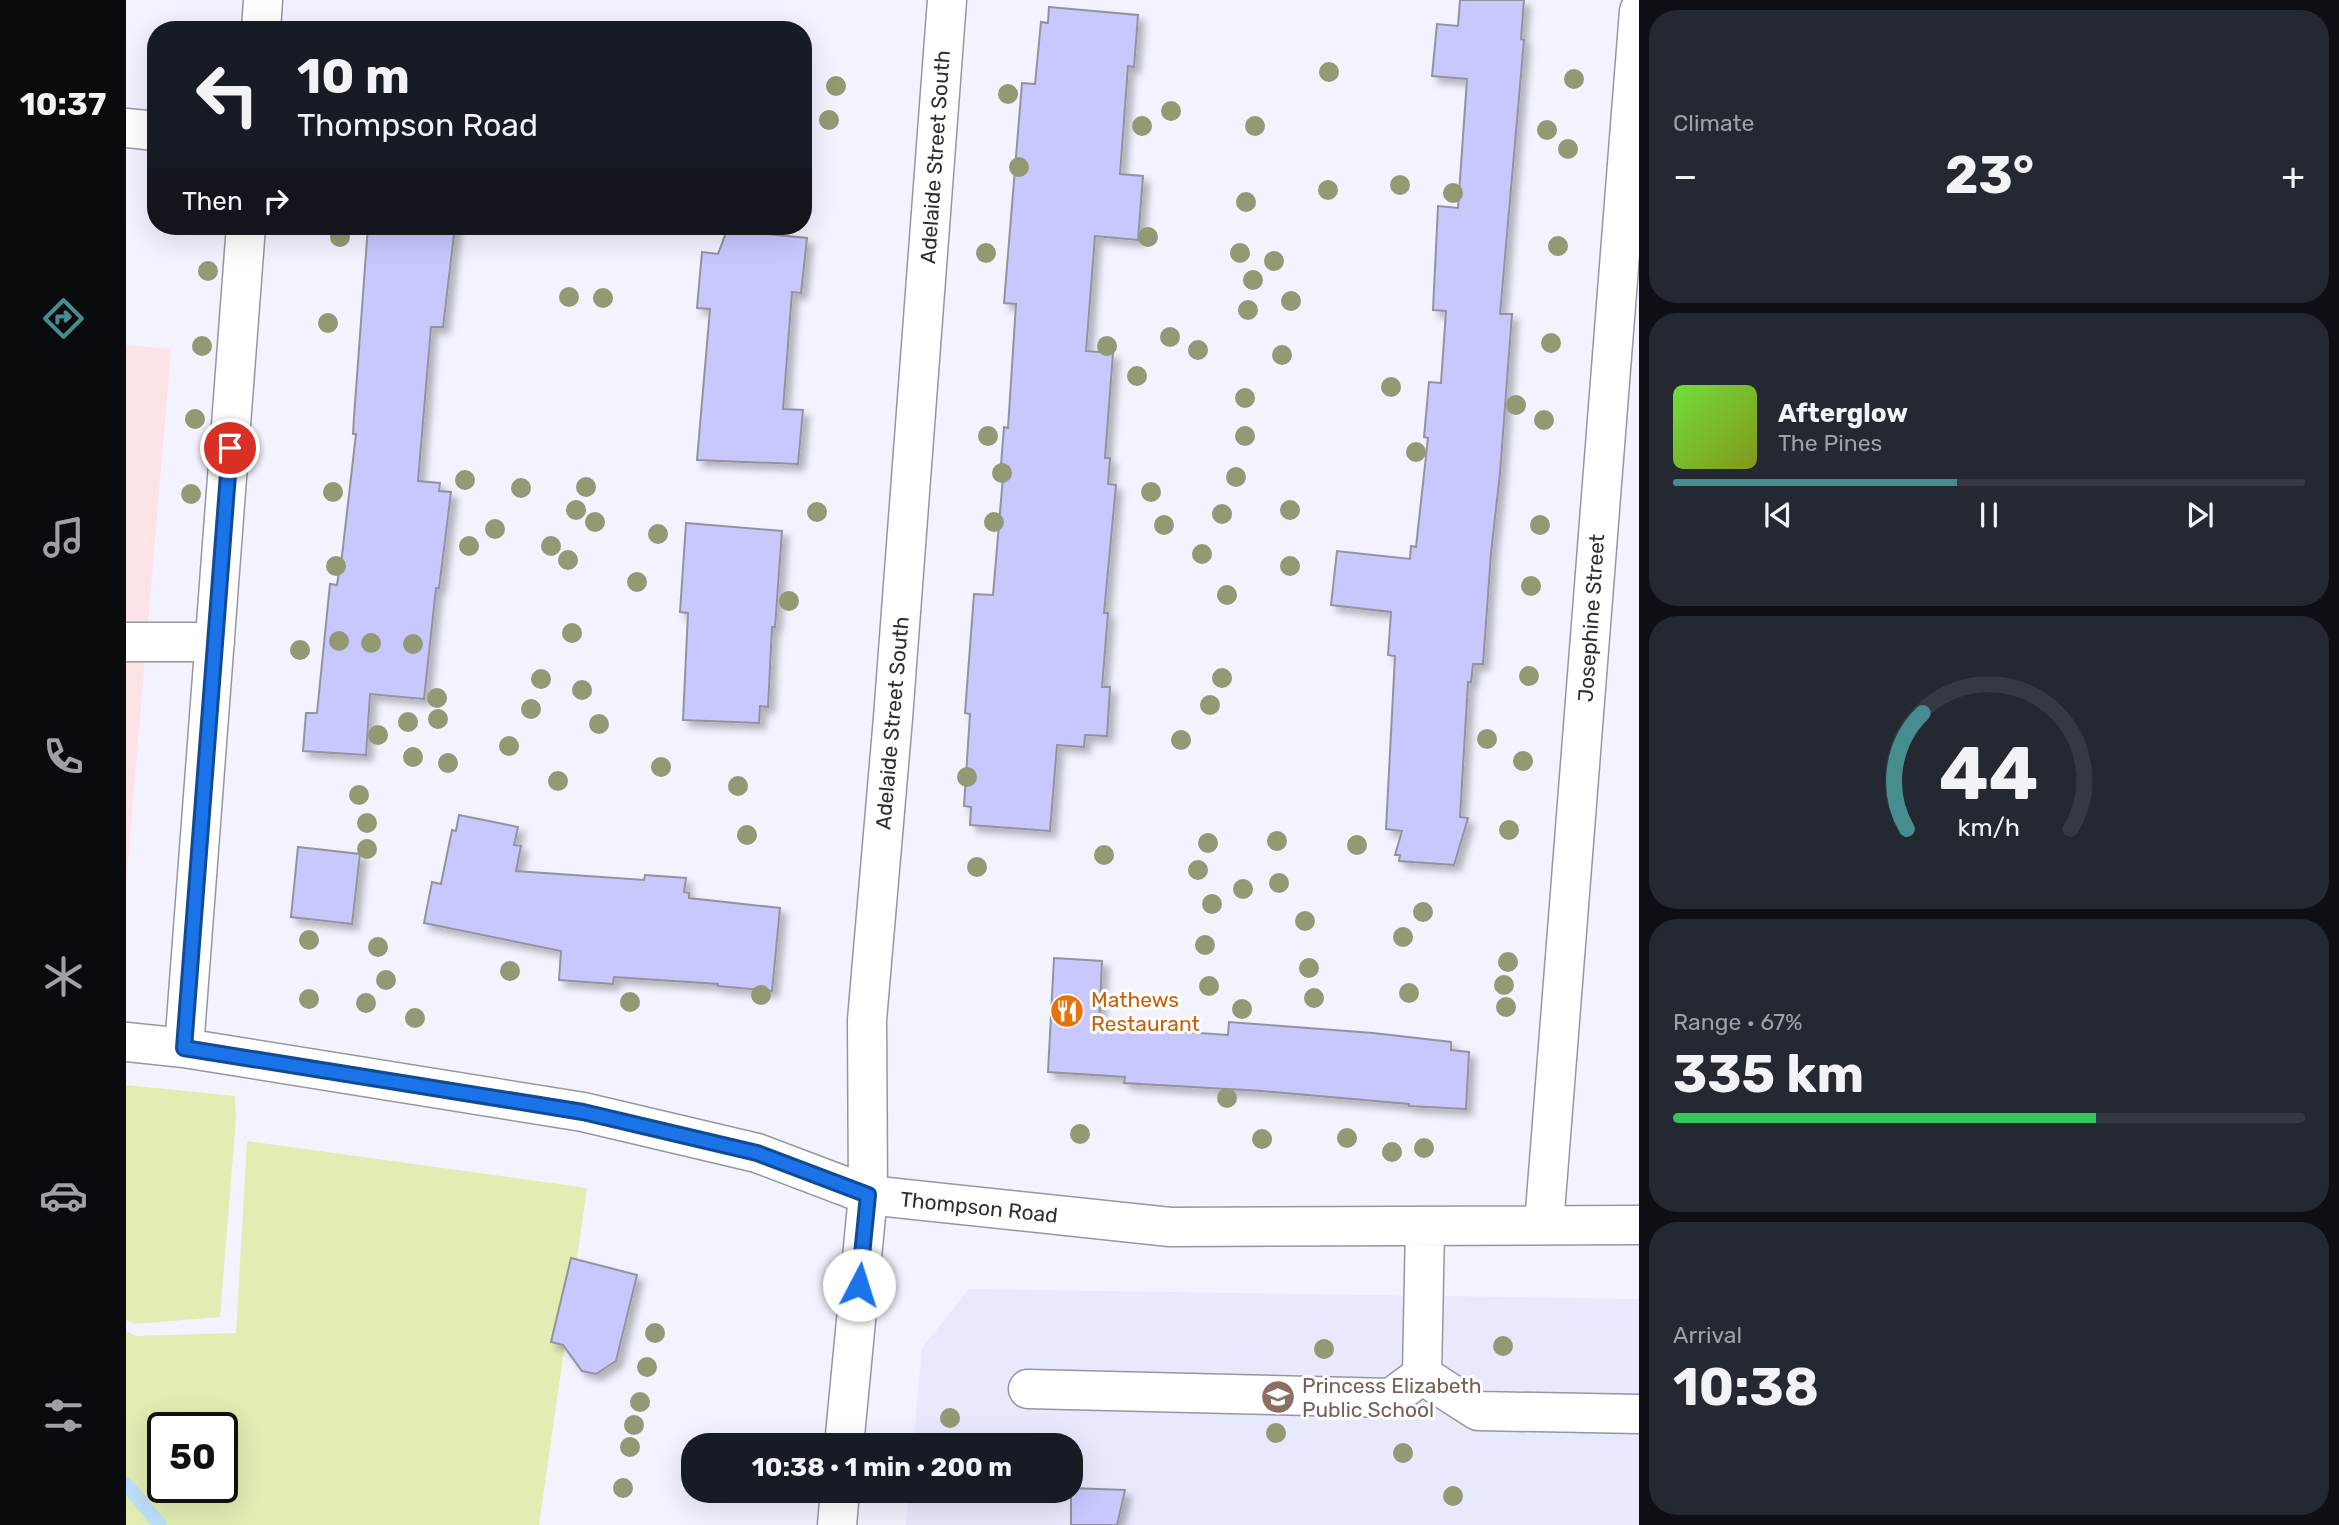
<!DOCTYPE html>
<html lang="en">
<head>
<meta charset="utf-8">
<style>
  :root { --surface:#171b24; --page:#242831; --text:#f1f3f6; --muted:#9ea1a6; --line:#363941; --accent:#458d8f }
  body { margin:0; font-family:Rubik,sans-serif; background:var(--page); color:var(--text); height:100vh; display:flex; flex-direction:column; font-size:26px; white-space:nowrap }
  * { box-sizing:border-box; margin:0 }
  p { font-size:23px; color:var(--muted) }
  .icon { flex:none; width:38px; height:38px; fill:none; stroke:currentColor; stroke-width:2; stroke-linecap:round; stroke-linejoin:round }
  .map { position:relative; flex:1; overflow:hidden }
  .details { display:flex; flex-direction:column; gap:10px; padding:10px; background:#0d0f14; width:700px }
  .details>* { flex:none }
  .hud { position:absolute; left:21px; top:21px; width:665px; height:214px; border-radius:28px; box-shadow:0 7px 28px #0002; background:#171b24; color:var(--text); overflow:hidden }
  .speed { position:absolute; left:21px; top:1412px; display:flex; gap:14px; font-size:35px; font-weight:700; text-align:center }
  .speed>* { display:grid; place-content:center; width:91px; height:91px; border-radius:50%; background:var(--surface); box-shadow:0 7px 28px #0002; line-height:1 }
  .speed .limit { border:4px solid #111; border-radius:10px; background:#fff; color:#111 }
  .pin { position:absolute; display:grid; place-items:center; width:60px; height:60px; color:#fff; margin:-30px; border:4px solid #fff; border-radius:50%; box-shadow:0 2px 7px #0007 }
  .me { position:absolute; width:77px; margin:-38px; rotate:5deg; stroke-linejoin:round; filter:drop-shadow(0 0 5px #0008) }
  .turn { display:flex; align-items:center; gap:24px; height:147px; padding:0 35px; font-size:32px }
  .turn .icon { width:91px; height:91px; stroke-width:2.5 }
  .turn b { display:block; font-size:49px; line-height:60px }
  .then { display:flex; align-items:center; height:66px; padding:0 35px; background:#0003; gap:14px; font-size:26px }
  .big { font-size:52px; font-weight:700; line-height:1.1 }
  .details .tile { flex:1; display:flex; flex-direction:column; justify-content:center; gap:10px; min-width:0; padding:0 24px; border-radius:28px; background:var(--page) }
  .details .dial { align-items:center; gap:0 }
  .dial svg { height:182px; overflow:visible; fill:none; stroke:var(--line); stroke-width:7; stroke-linecap:round; text-anchor:middle }
  .dial text { fill:var(--text); stroke:none }
  .song { display:flex; align-items:center; gap:21px }
  .cover { width:84px; height:84px; border-radius:10px; background:linear-gradient(135deg,hsl(100 70% 55%),hsl(70 70% 35%)) }
  .played { height:7px; border-radius:4px; background:linear-gradient(90deg,var(--accent) 45%,var(--line) 45%) }
  .keys { display:flex; justify-content:space-around; direction:ltr }
  .heat { display:flex; justify-content:space-between; align-items:center; font-size:38px; direction:ltr }
  .charge { height:10px; border-radius:5px; background:linear-gradient(90deg,#34c759 67%,var(--line) 0) }
  .trip { position:absolute; left:555px; top:1433px; width:402px; height:70px; border-radius:28px; background:var(--surface); box-shadow:0 7px 28px #0002; font-weight:700; line-height:70px; text-align:center }
  main { display:flex; flex:1; min-height:0 }
  .menu { display:flex; flex-direction:column; width:126px; justify-content:space-around; align-items:center; background:#090b0e; color:var(--muted) }
  .menu .icon { width:49px; height:49px }
  .menu .selected { color:var(--accent) }
  .menu b { font-size:32px; color:var(--text) }
  .map>svg:first-child { display:block }
</style>
</head>
<body>
<main>
<nav class="menu">
<b>10:37</b>
<svg class="icon selected" aria-label="directions" viewBox="0 0 24 24"><path d="M12 3l9 9-9 9-9-9zM9 14v-3h6M13 9l2 2-2 2"/></svg>
<svg class="icon" aria-label="music" viewBox="0 0 24 24"><path d="M9 18V5l10-2v13"/><circle cx="6" cy="18" r="3"/><circle cx="16" cy="16" r="3"/></svg>
<svg class="icon" aria-label="phone" viewBox="0 0 24 24"><path d="M5 4h4l2 5-3 2q2 4 5 5l2-3 5 2v4C11 20 4 13 5 4z"/></svg>
<svg class="icon" aria-label="climate" viewBox="0 0 24 24"><path d="M12 3v18M4 7l16 10M4 17L20 7"/></svg>
<svg class="icon" aria-label="car" viewBox="0 0 24 24"><path d="M5 17H2v-5l4-1 3-4h7l3 4 3 1v5h-3M9 17h6M6 11h13"/><circle cx="7" cy="17" r="2"/><circle cx="17" cy="17" r="2"/></svg>
<svg class="icon" aria-label="filters" viewBox="0 0 24 24"><path d="M4 7h16M4 17h16"/><circle cx="9" cy="7" r="2"/><circle cx="15" cy="17" r="2"/></svg>
</nav>
<div class="map">
<svg width="1513" height="1525" viewBox="0 0 1513 1525">
  <defs>
    <filter id="shadow"><feDropShadow dx="6" dy="6" stdDeviation="3.5" flood-color="#0004"/></filter>
  </defs>
  <rect width="100%" height="100%" fill="#f2f3fe"/>
  <path fill="#fde2e6" d="M 0,345 L 45,349 L 0,885 Z"/>
  <path fill="#e8e9fc" d="M 843,1289 L 1513,1299 L 1513,1525 L 780,1525 L 783,1491 L 945,1491 L 945,1446 L 787,1445 L 796,1348 Z"/>
  <path fill="#e1edb2" fill-rule="evenodd" d="M 0,1085 L 109,1096 L 110,1118 L 94,1317 L 8,1324 L 0,1320 Z
    M 121,1141 L 461,1188 L 413,1525 L 0,1525 L 0,1331 L 10,1336 L 110,1333 ZM 37,1428 L 96,1428 L 96,1488 L 37,1488 Z"/>
  <g fill="none" stroke-linecap="round" stroke-linejoin="round">
    <path stroke="#bddff8" stroke-width="14" d="M 0,1484 L 34,1525"/>
  </g>
  <path fill="#c9c8fe" stroke="#93939e" stroke-width="2" filter="url(#shadow)" d="M 1334,0 L 1398,0 L 1395,39 L 1398,40 L 1374,314 L 1386,314 L 1374,473 L 1365,553 L 1357,664 L 1347,664 L 1345,682 L 1342,682 L 1334,817 L 1342,818 L 1328,865 L 1273,861 L 1274,855 L 1269,855 L 1276,831 L 1260,829 L 1269,656 L 1262,655 L 1265,612 L 1205,605 L 1211,551 L 1284,559 L 1285,546 L 1290,547 L 1302,438 L 1298,437 L 1303,382 L 1315,383 L 1320,311 L 1307,310 L 1312,206 L 1332,208 L 1341,79 L 1306,76 L 1311,24 L 1332,26 Z
    M 923,7 L 1012,15 L 1008,67 L 1002,66 L 994,174 L 1017,176 L 1012,240 L 969,236 L 960,351 L 987,353 L 979,458 L 984,458 L 982,484 L 990,485 L 978,613 L 982,613 L 976,687 L 984,687 L 981,736 L 959,735 L 958,747 L 931,745 L 924,831 L 844,825 L 845,807 L 838,806 L 844,714 L 839,713 L 848,594 L 867,595 L 878,465 L 875,465 L 878,427 L 882,428 L 890,304 L 878,303 L 896,83 L 909,84 L 915,22 L 922,23 Z
    M 242,226 L 329,226 L 317,327 L 305,327 L 292,481 L 314,483 L 313,491 L 325,492 L 313,588 L 310,588 L 298,699 L 244,694 L 240,755 L 177,751 L 180,713 L 191,713 L 204,584 L 211,585 L 214,564 L 215,564 L 230,434 L 227,434 L 228,417 Z
    M 601,230 L 681,238 L 675,293 L 666,292 L 657,409 L 677,410 L 672,464 L 571,460 L 584,309 L 571,308 L 576,252 L 592,254 Z
    M 560,523 L 656,531 L 649,627 L 646,627 L 642,707 L 634,706 L 633,723 L 557,720 L 562,613 L 554,612 Z
    M 333,815 L 392,827 L 388,845 L 395,846 L 390,871 L 518,880 L 519,875 L 560,878 L 558,892 L 563,893 L 563,898 L 654,908 L 646,991 L 592,986 L 592,984 L 488,977 L 487,984 L 433,980 L 435,951 L 298,923 L 306,882 L 315,884 L 326,830 L 330,831 Z
    M 172,847 L 234,854 L 226,924 L 165,917 Z
    M 928,958 L 976,961 L 973,1026 L 1102,1035 L 1103,1022 L 1247,1033 L 1325,1042 L 1325,1050 L 1343,1052 L 1340,1109 L 1283,1106 L 1283,1104 L 1136,1091 L 998,1083 L 999,1077 L 922,1072 Z
    M 445,1258 L 511,1275 L 490,1361 L 470,1374 L 456,1371 L 437,1345 L 425,1342 Z
    M 945,1488 L 999,1490 L 991,1525 L 945,1525 Z"/>
  <g fill="none" stroke-linecap="round" stroke-linejoin="round">
    <g stroke="#9696a1" stroke-width="41">
      <path id="minor" d="M 135,30 L 137,0
        M 0,128 L 30,131
        M 0,642 L 89,642
        M 0,1042 L 58,1048 L 457,1112 L 631,1153 L 742,1195 L 1044,1227 L 1513,1225
        M 58,1048 L 120,226
        M 1418,1225 L 1513,11
        M 1299,1227 L 1296,1375 L 1352,1411 L 1513,1414
        M 902,1389 L 1265,1398 L 1296,1375"/>
    </g>
    <g stroke="#9696a1" stroke-width="41">
      <path id="major" d="M 718,1446 L 742,1195 L 741,1020 L 767,718 L 821,0
        M 711,1525 L 714,1491"/>
    </g>
    <use href="#minor" stroke="#fff" stroke-width="38"/>
    <use href="#major" stroke="#fff" stroke-width="38"/>
  </g>
  <g fill="#939973">
    <circle cx="1203" cy="72" r="10"/>
    <circle cx="1448" cy="79" r="10"/>
    <circle cx="710" cy="86" r="10"/>
    <circle cx="882" cy="94" r="10"/>
    <circle cx="1045" cy="111" r="10"/>
    <circle cx="703" cy="120" r="10"/>
    <circle cx="1016" cy="126" r="10"/>
    <circle cx="1129" cy="126" r="10"/>
    <circle cx="1421" cy="130" r="10"/>
    <circle cx="1442" cy="149" r="10"/>
    <circle cx="893" cy="167" r="10"/>
    <circle cx="1274" cy="185" r="10"/>
    <circle cx="1202" cy="190" r="10"/>
    <circle cx="1327" cy="193" r="10"/>
    <circle cx="1120" cy="202" r="10"/>
    <circle cx="214" cy="237" r="10"/>
    <circle cx="1022" cy="237" r="10"/>
    <circle cx="1432" cy="246" r="10"/>
    <circle cx="860" cy="253" r="10"/>
    <circle cx="1114" cy="253" r="10"/>
    <circle cx="1148" cy="261" r="10"/>
    <circle cx="82" cy="271" r="10"/>
    <circle cx="1127" cy="280" r="10"/>
    <circle cx="443" cy="297" r="10"/>
    <circle cx="477" cy="298" r="10"/>
    <circle cx="1165" cy="301" r="10"/>
    <circle cx="1122" cy="310" r="10"/>
    <circle cx="202" cy="323" r="10"/>
    <circle cx="1044" cy="337" r="10"/>
    <circle cx="1425" cy="343" r="10"/>
    <circle cx="76" cy="346" r="10"/>
    <circle cx="981" cy="346" r="10"/>
    <circle cx="1072" cy="350" r="10"/>
    <circle cx="1156" cy="355" r="10"/>
    <circle cx="1011" cy="376" r="10"/>
    <circle cx="1265" cy="387" r="10"/>
    <circle cx="1119" cy="398" r="10"/>
    <circle cx="1390" cy="405" r="10"/>
    <circle cx="69" cy="419" r="10"/>
    <circle cx="1418" cy="420" r="10"/>
    <circle cx="862" cy="436" r="10"/>
    <circle cx="1119" cy="436" r="10"/>
    <circle cx="1290" cy="452" r="10"/>
    <circle cx="876" cy="473" r="10"/>
    <circle cx="1110" cy="477" r="10"/>
    <circle cx="339" cy="480" r="10"/>
    <circle cx="460" cy="487" r="10"/>
    <circle cx="395" cy="488" r="10"/>
    <circle cx="207" cy="492" r="10"/>
    <circle cx="1025" cy="492" r="10"/>
    <circle cx="65" cy="494" r="10"/>
    <circle cx="450" cy="510" r="10"/>
    <circle cx="1164" cy="510" r="10"/>
    <circle cx="691" cy="512" r="10"/>
    <circle cx="1096" cy="514" r="10"/>
    <circle cx="469" cy="522" r="10"/>
    <circle cx="868" cy="522" r="10"/>
    <circle cx="1038" cy="525" r="10"/>
    <circle cx="1414" cy="525" r="10"/>
    <circle cx="369" cy="529" r="10"/>
    <circle cx="532" cy="534" r="10"/>
    <circle cx="343" cy="546" r="10"/>
    <circle cx="425" cy="546" r="10"/>
    <circle cx="1076" cy="554" r="10"/>
    <circle cx="442" cy="560" r="10"/>
    <circle cx="210" cy="566" r="10"/>
    <circle cx="1164" cy="566" r="10"/>
    <circle cx="511" cy="582" r="10"/>
    <circle cx="1405" cy="586" r="10"/>
    <circle cx="1101" cy="595" r="10"/>
    <circle cx="663" cy="601" r="10"/>
    <circle cx="446" cy="633" r="10"/>
    <circle cx="213" cy="641" r="10"/>
    <circle cx="245" cy="643" r="10"/>
    <circle cx="287" cy="644" r="10"/>
    <circle cx="174" cy="650" r="10"/>
    <circle cx="1403" cy="676" r="10"/>
    <circle cx="1096" cy="678" r="10"/>
    <circle cx="415" cy="679" r="10"/>
    <circle cx="456" cy="690" r="10"/>
    <circle cx="311" cy="698" r="10"/>
    <circle cx="1084" cy="705" r="10"/>
    <circle cx="405" cy="709" r="10"/>
    <circle cx="312" cy="719" r="10"/>
    <circle cx="282" cy="722" r="10"/>
    <circle cx="473" cy="724" r="10"/>
    <circle cx="252" cy="735" r="10"/>
    <circle cx="1361" cy="739" r="10"/>
    <circle cx="1055" cy="740" r="10"/>
    <circle cx="383" cy="746" r="10"/>
    <circle cx="287" cy="757" r="10"/>
    <circle cx="1397" cy="761" r="10"/>
    <circle cx="322" cy="763" r="10"/>
    <circle cx="535" cy="767" r="10"/>
    <circle cx="841" cy="777" r="10"/>
    <circle cx="432" cy="781" r="10"/>
    <circle cx="612" cy="786" r="10"/>
    <circle cx="233" cy="795" r="10"/>
    <circle cx="241" cy="823" r="10"/>
    <circle cx="1383" cy="830" r="10"/>
    <circle cx="621" cy="835" r="10"/>
    <circle cx="1151" cy="841" r="10"/>
    <circle cx="1082" cy="843" r="10"/>
    <circle cx="1231" cy="845" r="10"/>
    <circle cx="241" cy="849" r="10"/>
    <circle cx="978" cy="855" r="10"/>
    <circle cx="851" cy="867" r="10"/>
    <circle cx="1072" cy="870" r="10"/>
    <circle cx="1153" cy="883" r="10"/>
    <circle cx="1117" cy="889" r="10"/>
    <circle cx="1086" cy="904" r="10"/>
    <circle cx="1297" cy="912" r="10"/>
    <circle cx="1179" cy="921" r="10"/>
    <circle cx="1277" cy="937" r="10"/>
    <circle cx="183" cy="940" r="10"/>
    <circle cx="1079" cy="945" r="10"/>
    <circle cx="252" cy="947" r="10"/>
    <circle cx="1382" cy="962" r="10"/>
    <circle cx="1183" cy="968" r="10"/>
    <circle cx="384" cy="971" r="10"/>
    <circle cx="260" cy="980" r="10"/>
    <circle cx="1378" cy="985" r="10"/>
    <circle cx="1083" cy="986" r="10"/>
    <circle cx="1283" cy="993" r="10"/>
    <circle cx="635" cy="995" r="10"/>
    <circle cx="1188" cy="998" r="10"/>
    <circle cx="183" cy="999" r="10"/>
    <circle cx="504" cy="1002" r="10"/>
    <circle cx="240" cy="1003" r="10"/>
    <circle cx="1380" cy="1007" r="10"/>
    <circle cx="1116" cy="1009" r="10"/>
    <circle cx="289" cy="1018" r="10"/>
    <circle cx="1101" cy="1098" r="10"/>
    <circle cx="954" cy="1134" r="10"/>
    <circle cx="1221" cy="1138" r="10"/>
    <circle cx="1136" cy="1139" r="10"/>
    <circle cx="1298" cy="1148" r="10"/>
    <circle cx="1266" cy="1152" r="10"/>
    <circle cx="529" cy="1333" r="10"/>
    <circle cx="1377" cy="1346" r="10"/>
    <circle cx="1198" cy="1349" r="10"/>
    <circle cx="521" cy="1367" r="10"/>
    <circle cx="514" cy="1402" r="10"/>
    <circle cx="824" cy="1418" r="10"/>
    <circle cx="508" cy="1425" r="10"/>
    <circle cx="1150" cy="1433" r="10"/>
    <circle cx="504" cy="1447" r="10"/>
    <circle cx="1277" cy="1453" r="10"/>
    <circle cx="497" cy="1488" r="10"/>
    <circle cx="1327" cy="1496" r="10"/>
  </g>
  <g fill="none" stroke-linecap="round" stroke-linejoin="round">
    <g stroke="#114b97" stroke-width="18">
      <path id="route" d="M 104,448 L 58,1048 L 457,1112 L 631,1153 L 742,1195 L 733,1285"/>
    </g>
    <use href="#route" stroke="#1a73e8" stroke-width="12"/>
  </g>
  <defs>
    <g id="restaurant-disc" transform="scale(1.75)"><circle r="9.5" fill="#e8710a" stroke="#fff"/><path d="M-5-6h1v4h1v-4h1v4h1v-4h1v5L-1.5 .5V6h-2V.5L-5-1ZM5-6V6H3V1.5H1.5Q1.5-4 5-6Z" fill="#fff"/></g>
    <g id="school-disc" transform="scale(1.75)"><circle r="9.5" fill="#8d6e63" stroke="#fff"/><path d="M0-5L7-2L0 1L-7-2ZM-4 1L0 2.5L4 1V4Q0 6-4 4Z" fill="#fff"/></g>
  </defs>
  <g fill-rule="evenodd">
    <use href="#restaurant-disc" x="941" y="1011"/>
    <use href="#school-disc" x="1152" y="1397"/>
  </g>
  <g text-anchor="middle" dominant-baseline="central" stroke-width="6" stroke-linejoin="round" paint-order="stroke">
    <g font-size="21" fill="#2e2e33" stroke="#fff">
      <text transform="translate(809 157) rotate(-86)">Adelaide Street South</text>
      <text transform="translate(1465 618) rotate(-86)">Josephine Street</text>
      <text transform="translate(766 723) rotate(-85)">Adelaide Street South</text>
      <text transform="translate(853 1207) rotate(6)">Thompson Road</text>
    </g>
    <g font-size="21" fill="#c56008" stroke="#fff" text-anchor="start">
      <text x="965" y="999">Mathews<tspan x="965" dy="24">Restaurant</tspan></text>
    </g>
    <g font-size="21" fill="#785e54" stroke="#fff" text-anchor="start">
      <text x="1176" y="1385">Princess Elizabeth<tspan x="1176" dy="24">Public School</tspan></text>
    </g>
  </g>
</svg>
<div class="speed"><div class="limit">50</div></div>
<div class="pin" style="left:104px;top:448px;background:#d93025"><svg class="icon" aria-label="arrive" viewBox="0 0 24 24"><path d="M6 21V4h12l-3 4 3 4H6"/></svg></div>
<svg class="me" style="left:733px;top:1285px" viewBox="-20 -20 40 40"><circle r="19" fill="#fff"/><path d="M0-13L10 11 0 6-10 11z" fill="#1a73e8"/></svg>
<div class="trip">10:38 · 1 min · 200 m</div>
<div class="hud">
<div class="turn"><svg class="icon" aria-label="left" viewBox="0 0 24 24"><path d="M17 20v-9H6M10 6l-5 5 5 5"/></svg><div><b>10 m</b>Thompson Road</div></div>
<div class="then">Then<svg class="icon" aria-label="right" viewBox="0 0 24 24"><path d="M7 20v-9h11M14 6l5 5-5 5"/></svg></div>
</div>
</div>
<section class="details">
<div class="tile"><p>Climate</p>
<div class="heat"><a>−</a><b class="big">23°</b><a>+</a></div>
</div>
<div class="tile">
<div class="song"><i class="cover"></i><div><b>Afterglow</b><p>The Pines</p></div></div>
<div class="played"></div>
<div class="keys"><svg class="icon" aria-label="previous" viewBox="0 0 24 24"><path d="M18 5L8 12l10 7zM5 5v14"/></svg><svg class="icon" aria-label="pause" viewBox="0 0 24 24"><path d="M8 5v14M16 5v14"/></svg><svg class="icon" aria-label="next" viewBox="0 0 24 24"><path d="M6 5l10 7-10 7zM19 5v14"/></svg></div>
</div>
<div class="tile dial"><svg viewBox="0 0 100 80">
<path d="M14 69A42 42 0 1 1 86 69"/>
<path d="M14 69A42 42 0 0 1 21 18" stroke="#458d8f"/>
<text x="50" y="56" font-size="32" font-weight="700">44</text>
<text x="50" y="72" font-size="11">km/h</text>
</svg></div>
<div class="tile"><p>Range · 67%</p><b class="big">335 km</b><div class="charge"></div></div>
<div class="tile"><p>Arrival</p><b class="big">10:38</b></div>
</section>
</main>
</body>
</html>
